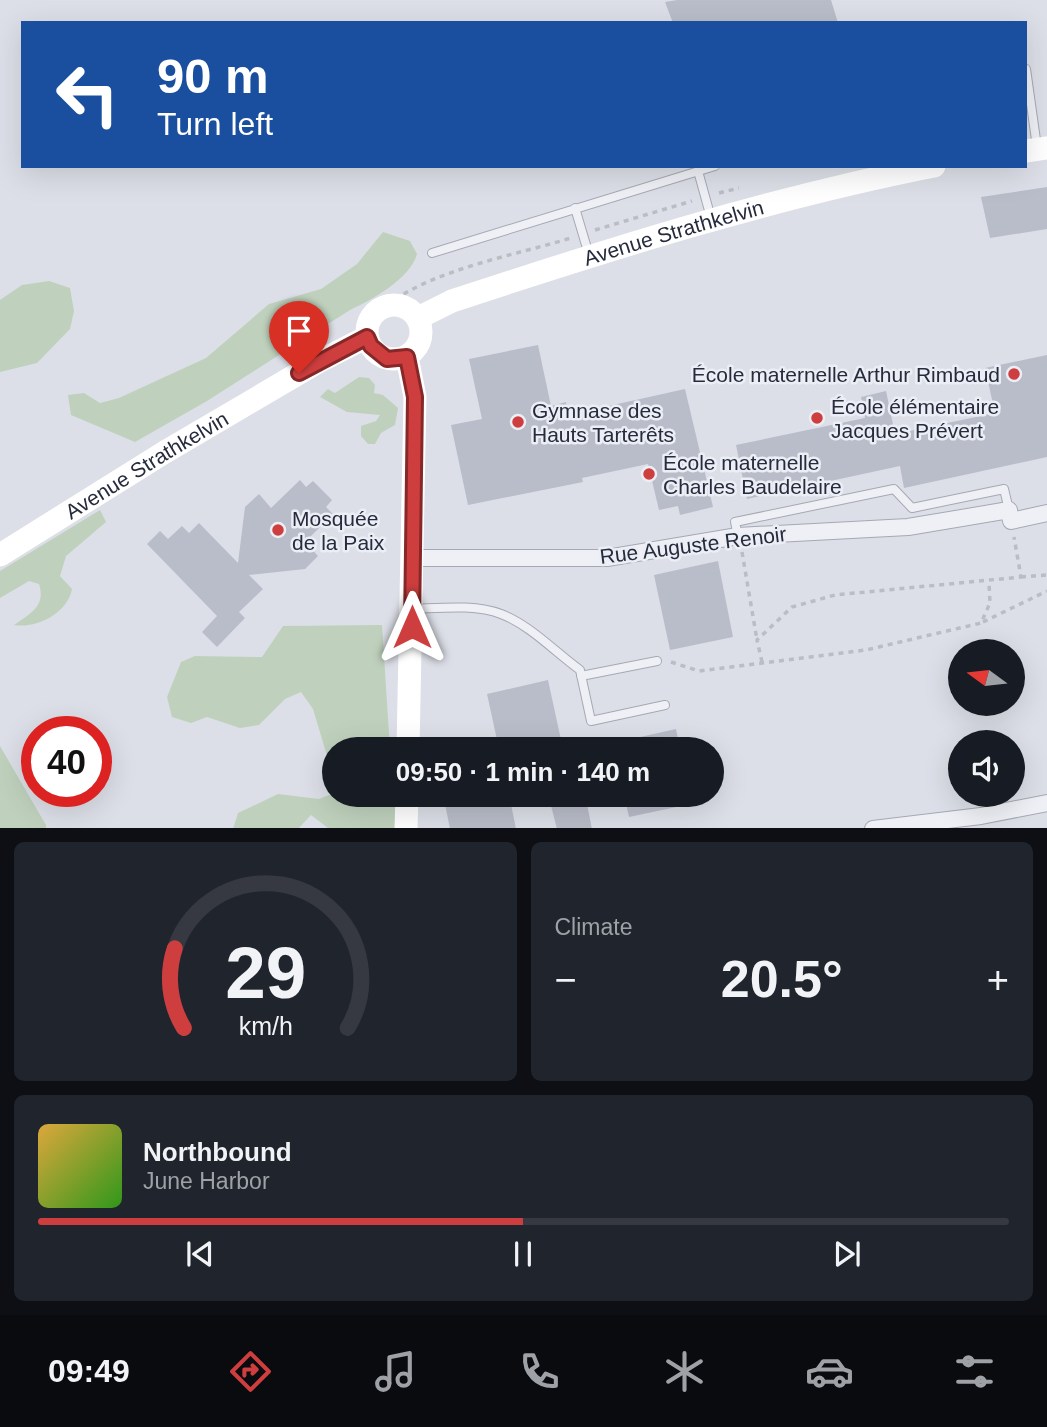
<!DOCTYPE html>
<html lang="en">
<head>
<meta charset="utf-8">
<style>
  :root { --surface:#171b24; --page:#20242c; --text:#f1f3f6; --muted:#9ea1a6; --line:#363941; --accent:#cf3e3e }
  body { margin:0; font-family:Arial,sans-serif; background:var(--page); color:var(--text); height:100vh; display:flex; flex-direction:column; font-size:26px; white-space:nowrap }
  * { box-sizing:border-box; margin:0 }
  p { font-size:23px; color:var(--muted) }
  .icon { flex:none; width:38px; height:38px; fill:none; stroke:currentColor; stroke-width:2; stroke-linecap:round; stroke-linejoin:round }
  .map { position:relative; height:828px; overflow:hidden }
  .panel { display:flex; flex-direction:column; gap:14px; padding:14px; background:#0d0f14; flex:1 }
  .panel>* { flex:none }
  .top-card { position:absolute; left:21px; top:21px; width:1006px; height:147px; border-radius:0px; box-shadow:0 7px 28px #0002; background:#1a4fa0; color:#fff; overflow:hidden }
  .needle { width:46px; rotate:285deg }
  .controls { position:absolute; left:948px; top:639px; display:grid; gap:14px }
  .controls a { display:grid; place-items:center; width:77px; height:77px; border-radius:50%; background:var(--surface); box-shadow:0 7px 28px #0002; font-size:35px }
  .speed { position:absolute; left:21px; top:716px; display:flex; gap:14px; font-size:35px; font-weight:700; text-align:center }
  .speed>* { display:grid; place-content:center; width:91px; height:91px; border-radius:50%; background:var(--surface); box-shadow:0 7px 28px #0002; line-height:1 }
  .speed .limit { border:10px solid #d22; background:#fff; color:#111 }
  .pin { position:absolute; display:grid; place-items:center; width:60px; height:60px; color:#fff; margin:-72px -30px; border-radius:50% 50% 50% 0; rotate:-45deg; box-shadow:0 0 7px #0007 }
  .pin .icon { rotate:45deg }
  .me { position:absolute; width:77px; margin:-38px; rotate:0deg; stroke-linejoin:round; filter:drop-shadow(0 0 5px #0008) }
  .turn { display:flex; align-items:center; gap:24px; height:147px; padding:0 21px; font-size:32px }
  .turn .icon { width:91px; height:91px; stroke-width:2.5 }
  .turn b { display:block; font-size:49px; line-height:60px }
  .big { font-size:52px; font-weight:700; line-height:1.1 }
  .panel .card { flex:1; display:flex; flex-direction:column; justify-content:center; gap:10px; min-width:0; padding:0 24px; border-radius:10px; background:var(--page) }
  .panel .dial { align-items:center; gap:0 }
  .dial svg { height:182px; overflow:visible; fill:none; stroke:var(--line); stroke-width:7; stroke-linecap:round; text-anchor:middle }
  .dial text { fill:var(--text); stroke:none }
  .song { display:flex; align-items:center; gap:21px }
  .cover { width:84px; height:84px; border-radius:10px; background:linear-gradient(135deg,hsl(40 70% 55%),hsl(110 70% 35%)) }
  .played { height:7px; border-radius:4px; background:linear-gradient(90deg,var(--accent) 50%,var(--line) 50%) }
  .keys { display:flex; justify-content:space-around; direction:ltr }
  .heat { display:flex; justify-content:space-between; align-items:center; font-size:38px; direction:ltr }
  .panel .tiles { flex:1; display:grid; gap:14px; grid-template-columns:1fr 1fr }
  .card:last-child { grid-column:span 2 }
  .trip { position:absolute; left:322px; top:737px; width:402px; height:70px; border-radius:35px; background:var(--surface); box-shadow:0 7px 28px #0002; font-weight:700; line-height:70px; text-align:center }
  .tab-bar { display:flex; height:112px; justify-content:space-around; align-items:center; background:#090b0e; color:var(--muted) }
  .tab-bar .icon { width:49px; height:49px }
  .tab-bar .selected { color:var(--accent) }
  .tab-bar b { font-size:32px; color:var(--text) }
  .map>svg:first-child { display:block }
</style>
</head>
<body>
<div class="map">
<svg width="1047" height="829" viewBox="0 0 1047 829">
  <rect width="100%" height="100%" fill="#dcdfe7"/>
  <path fill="#bfd1bd" d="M 383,232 L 410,241 L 417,254 C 410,279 373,299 350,310 L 207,401 L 135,442 L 71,415 L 68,395 L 84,393 L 100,403 L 119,398 L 206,358 L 269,304 L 321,289 L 357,264 Z
    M 49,281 L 70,288 L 74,311 L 70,329 L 37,363 L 0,372 L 0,300 L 22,285 Z
    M 359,377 L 369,378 L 375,385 L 374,393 L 383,395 L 398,408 L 395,425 L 381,433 L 375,444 L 368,444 L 361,436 L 361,426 L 376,421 L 380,415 L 347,412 L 320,397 L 328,389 L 335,393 Z
    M 100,510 L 106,522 L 66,556 L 60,576 L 72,589 C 68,612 38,629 14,625 C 31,613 46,606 39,584 L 29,581 L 0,598 L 0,571 Z
    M 382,625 L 390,749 L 334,749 L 334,779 L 313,709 L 301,692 L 285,699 L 259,725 L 240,728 L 207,717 L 191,723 L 172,717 L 167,697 L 181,662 L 195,656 L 262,657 L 283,626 Z
    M 0,746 L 46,825 L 46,828 L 0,828 Z
    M 334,793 L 393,795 L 393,802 L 409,828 L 328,828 L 311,815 L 299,828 L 233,829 L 238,813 L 278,794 L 319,799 Z"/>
  <path fill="#b9bdc9" d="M 677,0 L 831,0 L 838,23 L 673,23 L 665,2 Z
    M 1047,187 L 1047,229 L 990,238 L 981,197 Z
    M 538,345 L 551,406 L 566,402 L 568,415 L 685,389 L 713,507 L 680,515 L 678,506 L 659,510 L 648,464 L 582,478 L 583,482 L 468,505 L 451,425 L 482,419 L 469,359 Z
    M 1047,355 L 1047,457 L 904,488 L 900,466 L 747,499 L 736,445 L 865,418 L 861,397 L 886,391 L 895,434 L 995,413 L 985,368 Z
    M 300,480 L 306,487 L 313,481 L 332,500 L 326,507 L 333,514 L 305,542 L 318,556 L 305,569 L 249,575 L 263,589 L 239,612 L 245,618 L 217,647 L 202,632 L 217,616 L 147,544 L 160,531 L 168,539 L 182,526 L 189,533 L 199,523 L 238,563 L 245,507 L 259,494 L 271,508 Z
    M 718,561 L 733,637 L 670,650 L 654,575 Z
    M 548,680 L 563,749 L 499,749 L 487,694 Z
    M 676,729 L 680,749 L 619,749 L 618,742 Z
    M 443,794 L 509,794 L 516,829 L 450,829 Z
    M 548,794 L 585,794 L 592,829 L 557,829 Z
    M 624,794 L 699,794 L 700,802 L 629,817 Z"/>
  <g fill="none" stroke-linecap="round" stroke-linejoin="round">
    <g stroke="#a5a9b4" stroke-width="10">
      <path id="lane" d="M 1026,69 L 1037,147
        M 698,171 L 711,218
        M 575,208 L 589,255
        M 432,253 L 715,166
        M 738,536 L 735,522 L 894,489 L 912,508 L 1004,489 L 1009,510
        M 414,609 C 441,608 476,604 501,614 C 530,625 555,652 580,670 L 591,721 L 665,705
        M 581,676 L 657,661"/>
    </g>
    <g stroke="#a5a9b4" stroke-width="18">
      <path id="street" d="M 412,558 L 607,558 L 738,536 L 908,527 L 1009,510 L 1011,521 L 1047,513
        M 873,829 L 981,816 L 1047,803"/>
    </g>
    <path stroke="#bbbdc5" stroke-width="3.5" stroke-dasharray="5 5" stroke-linecap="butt" d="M 719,193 L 739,188
      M 595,230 L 692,201
      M 387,305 C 435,269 512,256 571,238
      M 742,552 L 757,640
      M 1021,577 L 1047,575
      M 983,622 L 1047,591
      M 671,662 L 699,671 L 866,650 L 981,623 L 990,603 L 989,583
      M 762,662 L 757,640 L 792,607 L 835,595 L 1021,577 L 1014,537"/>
    <use href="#lane" stroke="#eff0f5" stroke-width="8"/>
    <use href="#street" stroke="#eff0f5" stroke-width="16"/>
    <g stroke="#fff" stroke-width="23">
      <path d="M 1026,151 L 1047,148"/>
      <circle cx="394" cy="332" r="27"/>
      <path id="s1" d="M 418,318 L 452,301 C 610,249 771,198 934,166"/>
      <path d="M 407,357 L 415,397 L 408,749"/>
      <path id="s2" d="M 0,555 L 165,452 L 318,362 L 367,337"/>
      <path d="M 406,829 L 407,794"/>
    </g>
  </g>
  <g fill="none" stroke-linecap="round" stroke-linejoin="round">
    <g stroke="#872828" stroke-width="18">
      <path id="route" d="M 299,373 L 367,337 L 371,346 L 387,359 L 407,357 L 415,397 L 412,627"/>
    </g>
    <use href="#route" stroke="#cf3e3e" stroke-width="12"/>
  </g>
  <g fill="#cf3e3e" stroke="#ebeef4" stroke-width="2.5">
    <circle cx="1014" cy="374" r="7"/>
    <circle cx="817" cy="418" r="7"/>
    <circle cx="518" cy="422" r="7"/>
    <circle cx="649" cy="474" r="7"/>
    <circle cx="278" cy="530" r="7"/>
  </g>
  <g text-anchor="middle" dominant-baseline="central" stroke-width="5" stroke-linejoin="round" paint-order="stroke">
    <g font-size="21" fill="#262b3d" stroke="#ebeef4">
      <text stroke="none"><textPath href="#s1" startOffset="270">Avenue Strathkelvin</textPath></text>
      <text stroke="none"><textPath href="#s2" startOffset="172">Avenue Strathkelvin</textPath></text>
      <text transform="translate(693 545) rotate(-7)">Rue Auguste Renoir</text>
    </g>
    <g font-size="21" fill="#262b3d" stroke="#ebeef4" text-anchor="start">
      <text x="1000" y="374" text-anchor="end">École maternelle Arthur Rimbaud</text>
      <text x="831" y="406">École élémentaire<tspan x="831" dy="24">Jacques Prévert</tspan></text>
      <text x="532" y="410">Gymnase des<tspan x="532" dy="24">Hauts Tarterêts</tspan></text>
      <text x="663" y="462">École maternelle<tspan x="663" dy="24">Charles Baudelaire</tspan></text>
      <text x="292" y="518">Mosquée<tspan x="292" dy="24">de la Paix</tspan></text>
    </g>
  </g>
</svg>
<div class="controls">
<a><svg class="needle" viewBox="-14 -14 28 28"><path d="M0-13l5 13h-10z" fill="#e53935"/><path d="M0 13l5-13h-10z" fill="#9ea1a6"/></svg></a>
<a><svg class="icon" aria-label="sound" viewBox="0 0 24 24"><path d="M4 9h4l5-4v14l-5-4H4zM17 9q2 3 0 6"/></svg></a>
</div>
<div class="speed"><div class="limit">40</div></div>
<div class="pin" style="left:299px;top:373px;background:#d93025"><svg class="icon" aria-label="arrive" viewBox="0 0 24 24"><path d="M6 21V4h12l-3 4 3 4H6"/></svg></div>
<svg class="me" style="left:412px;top:627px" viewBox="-20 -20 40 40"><path d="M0-17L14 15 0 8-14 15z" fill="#cf3e3e" stroke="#fff" stroke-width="4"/></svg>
<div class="trip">09:50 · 1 min · 140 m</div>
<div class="top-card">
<div class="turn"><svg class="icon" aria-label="left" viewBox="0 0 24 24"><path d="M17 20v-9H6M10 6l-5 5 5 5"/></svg><div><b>90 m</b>Turn left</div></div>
</div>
</div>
<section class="panel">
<div class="tiles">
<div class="card dial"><svg viewBox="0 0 100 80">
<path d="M14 69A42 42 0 1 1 86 69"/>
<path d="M14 69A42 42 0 0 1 10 34" stroke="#cf3e3e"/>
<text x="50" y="56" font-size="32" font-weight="700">29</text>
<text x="50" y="72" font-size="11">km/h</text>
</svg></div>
<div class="card"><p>Climate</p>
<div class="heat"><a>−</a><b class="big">20.5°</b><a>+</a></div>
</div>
<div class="card">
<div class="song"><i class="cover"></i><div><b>Northbound</b><p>June Harbor</p></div></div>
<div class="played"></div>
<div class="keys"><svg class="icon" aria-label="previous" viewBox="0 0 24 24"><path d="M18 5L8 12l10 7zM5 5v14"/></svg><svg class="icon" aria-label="pause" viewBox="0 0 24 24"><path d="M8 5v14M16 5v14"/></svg><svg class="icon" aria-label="next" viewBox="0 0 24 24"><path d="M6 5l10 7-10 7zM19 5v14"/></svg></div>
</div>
</div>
</section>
<nav class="tab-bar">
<b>09:49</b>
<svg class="icon selected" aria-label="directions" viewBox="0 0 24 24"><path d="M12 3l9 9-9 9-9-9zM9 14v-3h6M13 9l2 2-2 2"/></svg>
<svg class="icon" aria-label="music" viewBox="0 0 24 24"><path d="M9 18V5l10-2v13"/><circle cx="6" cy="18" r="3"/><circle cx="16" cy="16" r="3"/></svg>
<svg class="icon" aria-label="phone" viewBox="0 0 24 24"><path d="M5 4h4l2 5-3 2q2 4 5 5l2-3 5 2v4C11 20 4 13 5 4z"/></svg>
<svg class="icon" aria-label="climate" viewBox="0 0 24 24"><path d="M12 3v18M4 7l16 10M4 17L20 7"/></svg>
<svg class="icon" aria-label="car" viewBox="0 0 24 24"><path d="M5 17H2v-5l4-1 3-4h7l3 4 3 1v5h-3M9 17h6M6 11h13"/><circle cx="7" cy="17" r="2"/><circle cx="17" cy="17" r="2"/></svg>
<svg class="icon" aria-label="filters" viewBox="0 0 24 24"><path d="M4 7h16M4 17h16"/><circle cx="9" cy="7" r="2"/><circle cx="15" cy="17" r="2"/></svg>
</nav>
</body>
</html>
